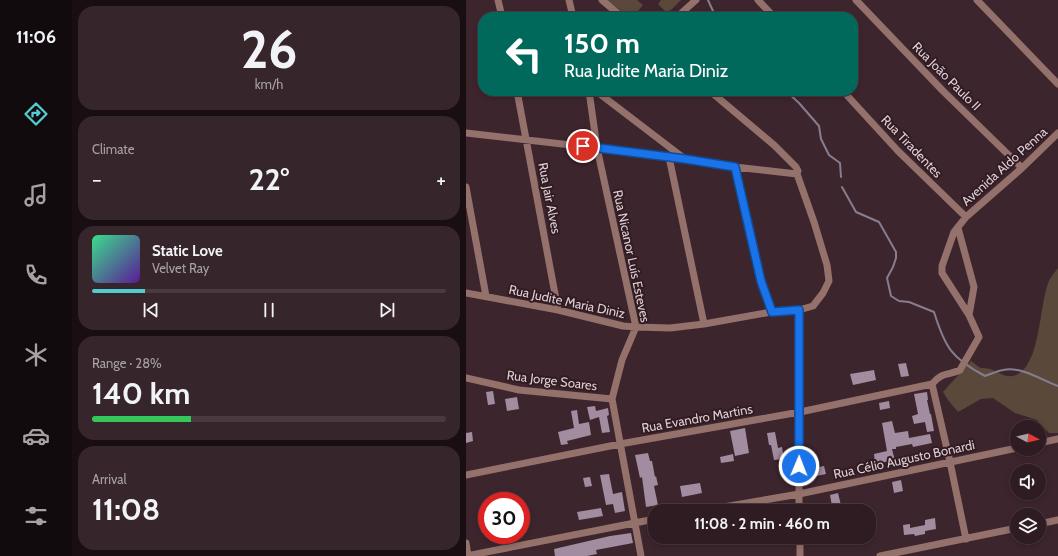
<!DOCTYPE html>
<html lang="en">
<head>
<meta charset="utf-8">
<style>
  :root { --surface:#2e1c22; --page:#36252a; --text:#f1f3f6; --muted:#a7a1a5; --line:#493a40; --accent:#51ccd2 }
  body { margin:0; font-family:Cabin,sans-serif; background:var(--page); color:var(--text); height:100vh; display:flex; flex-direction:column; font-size:15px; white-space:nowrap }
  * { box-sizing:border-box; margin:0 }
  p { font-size:13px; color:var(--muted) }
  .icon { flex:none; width:22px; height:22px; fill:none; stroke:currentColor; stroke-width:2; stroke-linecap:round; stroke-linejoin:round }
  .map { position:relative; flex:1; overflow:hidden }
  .details { display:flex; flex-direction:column; gap:6px; padding:6px; background:#190f13; width:394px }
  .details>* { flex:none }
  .hud { position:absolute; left:12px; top:12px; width:380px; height:84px; border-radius:16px; box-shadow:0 2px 6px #0003,0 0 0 1px var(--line); background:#00695c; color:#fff; overflow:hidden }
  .needle { width:26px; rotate:97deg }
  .buttons { position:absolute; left:544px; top:420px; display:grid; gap:8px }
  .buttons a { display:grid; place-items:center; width:36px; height:36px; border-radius:50%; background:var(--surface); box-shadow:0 2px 6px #0003,0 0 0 1px var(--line); font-size:20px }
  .speed { position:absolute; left:12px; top:492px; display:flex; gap:8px; font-size:20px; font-weight:700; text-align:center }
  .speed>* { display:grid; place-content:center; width:52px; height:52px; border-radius:50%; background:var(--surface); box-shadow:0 2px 6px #0003,0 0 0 1px var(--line); line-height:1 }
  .speed .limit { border:6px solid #d22; background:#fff; color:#111 }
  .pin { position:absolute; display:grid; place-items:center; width:34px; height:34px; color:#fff; margin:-17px; border:2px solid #fff; border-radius:50%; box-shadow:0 1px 4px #0007 }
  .me { position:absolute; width:44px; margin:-22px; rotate:1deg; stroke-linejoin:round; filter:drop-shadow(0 0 3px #0008) }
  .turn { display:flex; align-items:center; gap:14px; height:84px; padding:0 20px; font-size:18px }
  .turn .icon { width:52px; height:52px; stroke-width:2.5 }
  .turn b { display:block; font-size:28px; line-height:34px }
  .big { font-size:30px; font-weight:700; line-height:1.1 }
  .details .card { flex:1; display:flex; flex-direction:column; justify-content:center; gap:6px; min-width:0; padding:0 14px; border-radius:16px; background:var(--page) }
  .details .dial { align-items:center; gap:0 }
  .dial b { font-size:52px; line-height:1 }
  .song { display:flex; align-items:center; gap:12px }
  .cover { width:48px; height:48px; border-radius:6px; background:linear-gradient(135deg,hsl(150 70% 55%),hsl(270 70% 35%)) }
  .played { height:4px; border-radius:2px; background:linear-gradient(90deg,var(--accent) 15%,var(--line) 15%) }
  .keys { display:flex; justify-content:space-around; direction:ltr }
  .heat { display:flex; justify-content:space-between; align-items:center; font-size:22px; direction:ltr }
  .charge { height:6px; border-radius:3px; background:linear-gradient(90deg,#34c759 28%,var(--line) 0) }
  .trip { position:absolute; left:182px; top:504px; width:228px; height:40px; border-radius:16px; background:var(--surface); box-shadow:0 2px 6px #0003,0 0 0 1px var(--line); font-weight:700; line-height:40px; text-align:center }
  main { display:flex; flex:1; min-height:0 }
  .dock { display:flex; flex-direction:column; width:72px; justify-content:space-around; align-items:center; background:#120b0e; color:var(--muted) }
  .dock .icon { width:28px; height:28px }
  .dock .current { color:var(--accent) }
  .dock b { font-size:18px; color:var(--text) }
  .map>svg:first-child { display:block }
</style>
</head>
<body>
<main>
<nav class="dock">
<b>11:06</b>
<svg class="icon current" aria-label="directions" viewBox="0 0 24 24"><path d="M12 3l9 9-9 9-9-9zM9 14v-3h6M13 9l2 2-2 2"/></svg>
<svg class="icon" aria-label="music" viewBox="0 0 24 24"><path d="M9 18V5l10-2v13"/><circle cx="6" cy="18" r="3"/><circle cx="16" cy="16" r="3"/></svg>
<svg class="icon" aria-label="phone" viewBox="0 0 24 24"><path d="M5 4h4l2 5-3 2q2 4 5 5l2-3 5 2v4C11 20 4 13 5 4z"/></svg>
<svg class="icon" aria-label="climate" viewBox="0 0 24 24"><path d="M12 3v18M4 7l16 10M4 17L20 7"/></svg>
<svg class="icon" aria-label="car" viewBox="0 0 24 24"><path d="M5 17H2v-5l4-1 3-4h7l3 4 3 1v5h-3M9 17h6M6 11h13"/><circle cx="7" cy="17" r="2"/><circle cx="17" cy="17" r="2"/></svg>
<svg class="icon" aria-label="filters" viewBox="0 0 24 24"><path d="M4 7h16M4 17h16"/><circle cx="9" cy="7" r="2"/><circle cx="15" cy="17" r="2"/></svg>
</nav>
<section class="details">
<div class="card dial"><b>26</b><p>km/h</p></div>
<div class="card"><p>Climate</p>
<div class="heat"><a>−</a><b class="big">22°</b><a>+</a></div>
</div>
<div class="card">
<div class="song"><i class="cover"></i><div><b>Static Love</b><p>Velvet Ray</p></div></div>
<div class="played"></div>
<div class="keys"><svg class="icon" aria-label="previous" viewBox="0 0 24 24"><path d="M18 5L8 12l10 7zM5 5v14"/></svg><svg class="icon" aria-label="pause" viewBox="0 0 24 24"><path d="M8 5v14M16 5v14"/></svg><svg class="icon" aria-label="next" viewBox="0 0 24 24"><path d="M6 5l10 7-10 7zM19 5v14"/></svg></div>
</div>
<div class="card"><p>Range · 28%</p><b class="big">140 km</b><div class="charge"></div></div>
<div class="card"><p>Arrival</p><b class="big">11:08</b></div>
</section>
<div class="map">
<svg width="592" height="556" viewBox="0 0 592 556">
  <rect width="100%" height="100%" fill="#3d252d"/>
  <path fill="#5a493b" d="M 141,0 L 171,0 L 177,5 L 167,17 L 163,17 Z
    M 195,0 L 215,0 L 205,10 L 200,12 L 192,4 Z
    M 592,268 L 592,433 L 583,433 L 571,420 L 549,413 L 527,398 L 515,399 L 492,412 L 482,400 L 477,392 L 505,361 C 508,363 512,367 515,368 C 518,368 521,368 524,369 C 532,372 541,379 550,375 C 575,365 573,304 583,281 C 585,276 589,272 592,268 Z"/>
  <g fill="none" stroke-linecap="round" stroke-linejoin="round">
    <path stroke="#867e90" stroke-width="2" d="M 242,0 L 247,11 L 247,17
      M 320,91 L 333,103 L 353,126 L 355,139 L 363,155 L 374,163 L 375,177
      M 376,187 L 390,212 L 413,222 L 430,252 L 430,258 L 427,267 L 421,278 L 425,296 L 433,301 L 443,302 L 468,312 C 479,347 485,358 519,376 C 525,374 531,371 537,370 C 555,366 576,380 592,386"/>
  </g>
  <path fill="#a18ca0" d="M 440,363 L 443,376 L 435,377 L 432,364 Z
    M 408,370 L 410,380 L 387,385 L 384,374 Z
    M 27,391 L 29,404 L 22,405 L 20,392 Z
    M 461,392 L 462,400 L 461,400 L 464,414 L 465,414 L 468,431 L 461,432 L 459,422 L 448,424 L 446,416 L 452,414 L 448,394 Z
    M 51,397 L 53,409 L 41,411 L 39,399 Z
    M 423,401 L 424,408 L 414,410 L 413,403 Z
    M 129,406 L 130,411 L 142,408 L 143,415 L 141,416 L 144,432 L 136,433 L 133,417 L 124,420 L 121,407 Z
    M 111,410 L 113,424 L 123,422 L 125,435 L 101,441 L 102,444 L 95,445 L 92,432 L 108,428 L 105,411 Z
    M 426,421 L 429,433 L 442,431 L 443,438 L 464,434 L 466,443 L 447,447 L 446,444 L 430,447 L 430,449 L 426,449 L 429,461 L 409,463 L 408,454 L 421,451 L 416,423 Z
    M 279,428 L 283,453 L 269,456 L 264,431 Z
    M 6,432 L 7,441 L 0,443 L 0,433 Z
    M 309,432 L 312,448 L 316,447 L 318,459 L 308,460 L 305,445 L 303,445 L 301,433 Z
    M 182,453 L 184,461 L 186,461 L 189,477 L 190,476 L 192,485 L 188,486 L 192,505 L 180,507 L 176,477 L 174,478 L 169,455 Z
    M 267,454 L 268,461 L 255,463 L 254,457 Z
    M 358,466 L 360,474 L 345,477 L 344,469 Z
    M 143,474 L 147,494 L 156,492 L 159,511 L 149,513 L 147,504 L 140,505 L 134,475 Z
    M 124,477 L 126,486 L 119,487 L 117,478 Z
    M 435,480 L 437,491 L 428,493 L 426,482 Z
    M 234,483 L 236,493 L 216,497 L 214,486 Z
    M 372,493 L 375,505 L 366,506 L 364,495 Z
    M 135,508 L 137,516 L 113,520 L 111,512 Z
    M 469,518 L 470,529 L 459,531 L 459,534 L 449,536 L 448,534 L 438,535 L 437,525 L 444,524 L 444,528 L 459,525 L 459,520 Z
    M 165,533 L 167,543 L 130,550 L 131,554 L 121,556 L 89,556 L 88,549 L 144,536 Z
    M 240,537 L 250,537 L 251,543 L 242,545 Z"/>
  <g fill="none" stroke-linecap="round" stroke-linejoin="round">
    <path stroke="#94716b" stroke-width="7" d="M 32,0 L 36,17
      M 103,0 L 107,17
      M 136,0 L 156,17
      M 292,0 L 308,17
      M 390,0 L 477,91 L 556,168
      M 511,0 L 592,84
      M 211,17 L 230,0
      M 51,91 L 92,310
      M 123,91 L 131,148 L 170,327 L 156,360 L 146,399 L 175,556
      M 130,91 L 219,159
      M 377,91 L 432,151 L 500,217
      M 0,133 L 131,148 L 219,159 L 269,167 L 331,174 L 332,171 L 330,167 L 308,145 L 244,91
      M 203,157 L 238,324
      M 269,167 L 295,281 L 305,312
      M 0,187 L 20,296
      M 492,228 L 508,287 L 503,315
      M 0,293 L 92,310 L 157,326 L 170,327 L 204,328 L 238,324 L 305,312 L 333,310 L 347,306 L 357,293 L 363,281 L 361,265 L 348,222 L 331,174
      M 333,310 L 333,511
      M 0,378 L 53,390 L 146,399
      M 466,384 C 477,371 482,376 494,370 L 513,337 L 503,315 L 476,273 L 476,266 L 488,232 L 500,217 L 556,168 L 592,133
      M 466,384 L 484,462 L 500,539
      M 573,443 L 592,439
      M 0,475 L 154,444 L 334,412 L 466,384
      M 234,511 L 333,494 L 551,448
      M 573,524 L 592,520
      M 334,537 L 334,556
      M 0,543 L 2,556
      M 0,556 L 189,519
      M 414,556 L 551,528"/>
  </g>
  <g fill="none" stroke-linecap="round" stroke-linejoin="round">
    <g stroke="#114b97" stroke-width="10">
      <path id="route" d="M 117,146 L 219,159 L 269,167 L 295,281 L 306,312 L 333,310 L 333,466"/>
    </g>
    <use href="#route" stroke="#1a73e8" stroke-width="7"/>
  </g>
  <g text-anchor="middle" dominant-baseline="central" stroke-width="4" stroke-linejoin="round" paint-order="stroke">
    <g font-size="13" fill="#deced3" stroke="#321c23">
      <text transform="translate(481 76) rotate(45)">Rua João Paulo II</text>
      <text transform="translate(446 146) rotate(46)">Rua Tiradentes</text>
      <text transform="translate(538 166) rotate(-42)">Avenida Aldo Penna</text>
      <text transform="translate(84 198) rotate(79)">Rua Jair Alves</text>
      <text transform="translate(166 256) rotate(78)">Rua Nicanor Luís Esteves</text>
      <text transform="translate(101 301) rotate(12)">Rua Judite Maria Diniz</text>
      <text transform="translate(86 380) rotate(7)">Rua Jorge Soares</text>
      <text transform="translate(231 418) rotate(-10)">Rua Evandro Martins</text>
      <text transform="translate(438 459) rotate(-12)">Rua Célio Augusto Bonardi</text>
    </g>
  </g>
</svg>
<div class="buttons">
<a><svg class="needle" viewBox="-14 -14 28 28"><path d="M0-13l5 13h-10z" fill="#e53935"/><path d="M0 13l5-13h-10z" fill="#a7a1a5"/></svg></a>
<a><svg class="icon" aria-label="sound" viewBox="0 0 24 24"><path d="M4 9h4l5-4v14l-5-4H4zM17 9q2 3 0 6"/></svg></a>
<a><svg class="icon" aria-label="layers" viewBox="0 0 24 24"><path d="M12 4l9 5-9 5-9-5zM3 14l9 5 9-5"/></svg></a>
</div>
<div class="speed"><div class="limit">30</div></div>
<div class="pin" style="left:117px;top:146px;background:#d93025"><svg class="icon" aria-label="arrive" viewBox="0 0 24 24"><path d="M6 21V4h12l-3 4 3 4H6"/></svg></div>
<svg class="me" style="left:333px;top:466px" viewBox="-20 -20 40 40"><circle r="17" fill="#1a73e8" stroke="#fff" stroke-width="3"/><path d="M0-11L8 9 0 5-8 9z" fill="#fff"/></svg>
<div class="trip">11:08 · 2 min · 460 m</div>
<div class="hud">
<div class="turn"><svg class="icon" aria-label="left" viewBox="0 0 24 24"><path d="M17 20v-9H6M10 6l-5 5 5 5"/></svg><div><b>150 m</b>Rua Judite Maria Diniz</div></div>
</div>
</div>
</main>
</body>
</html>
